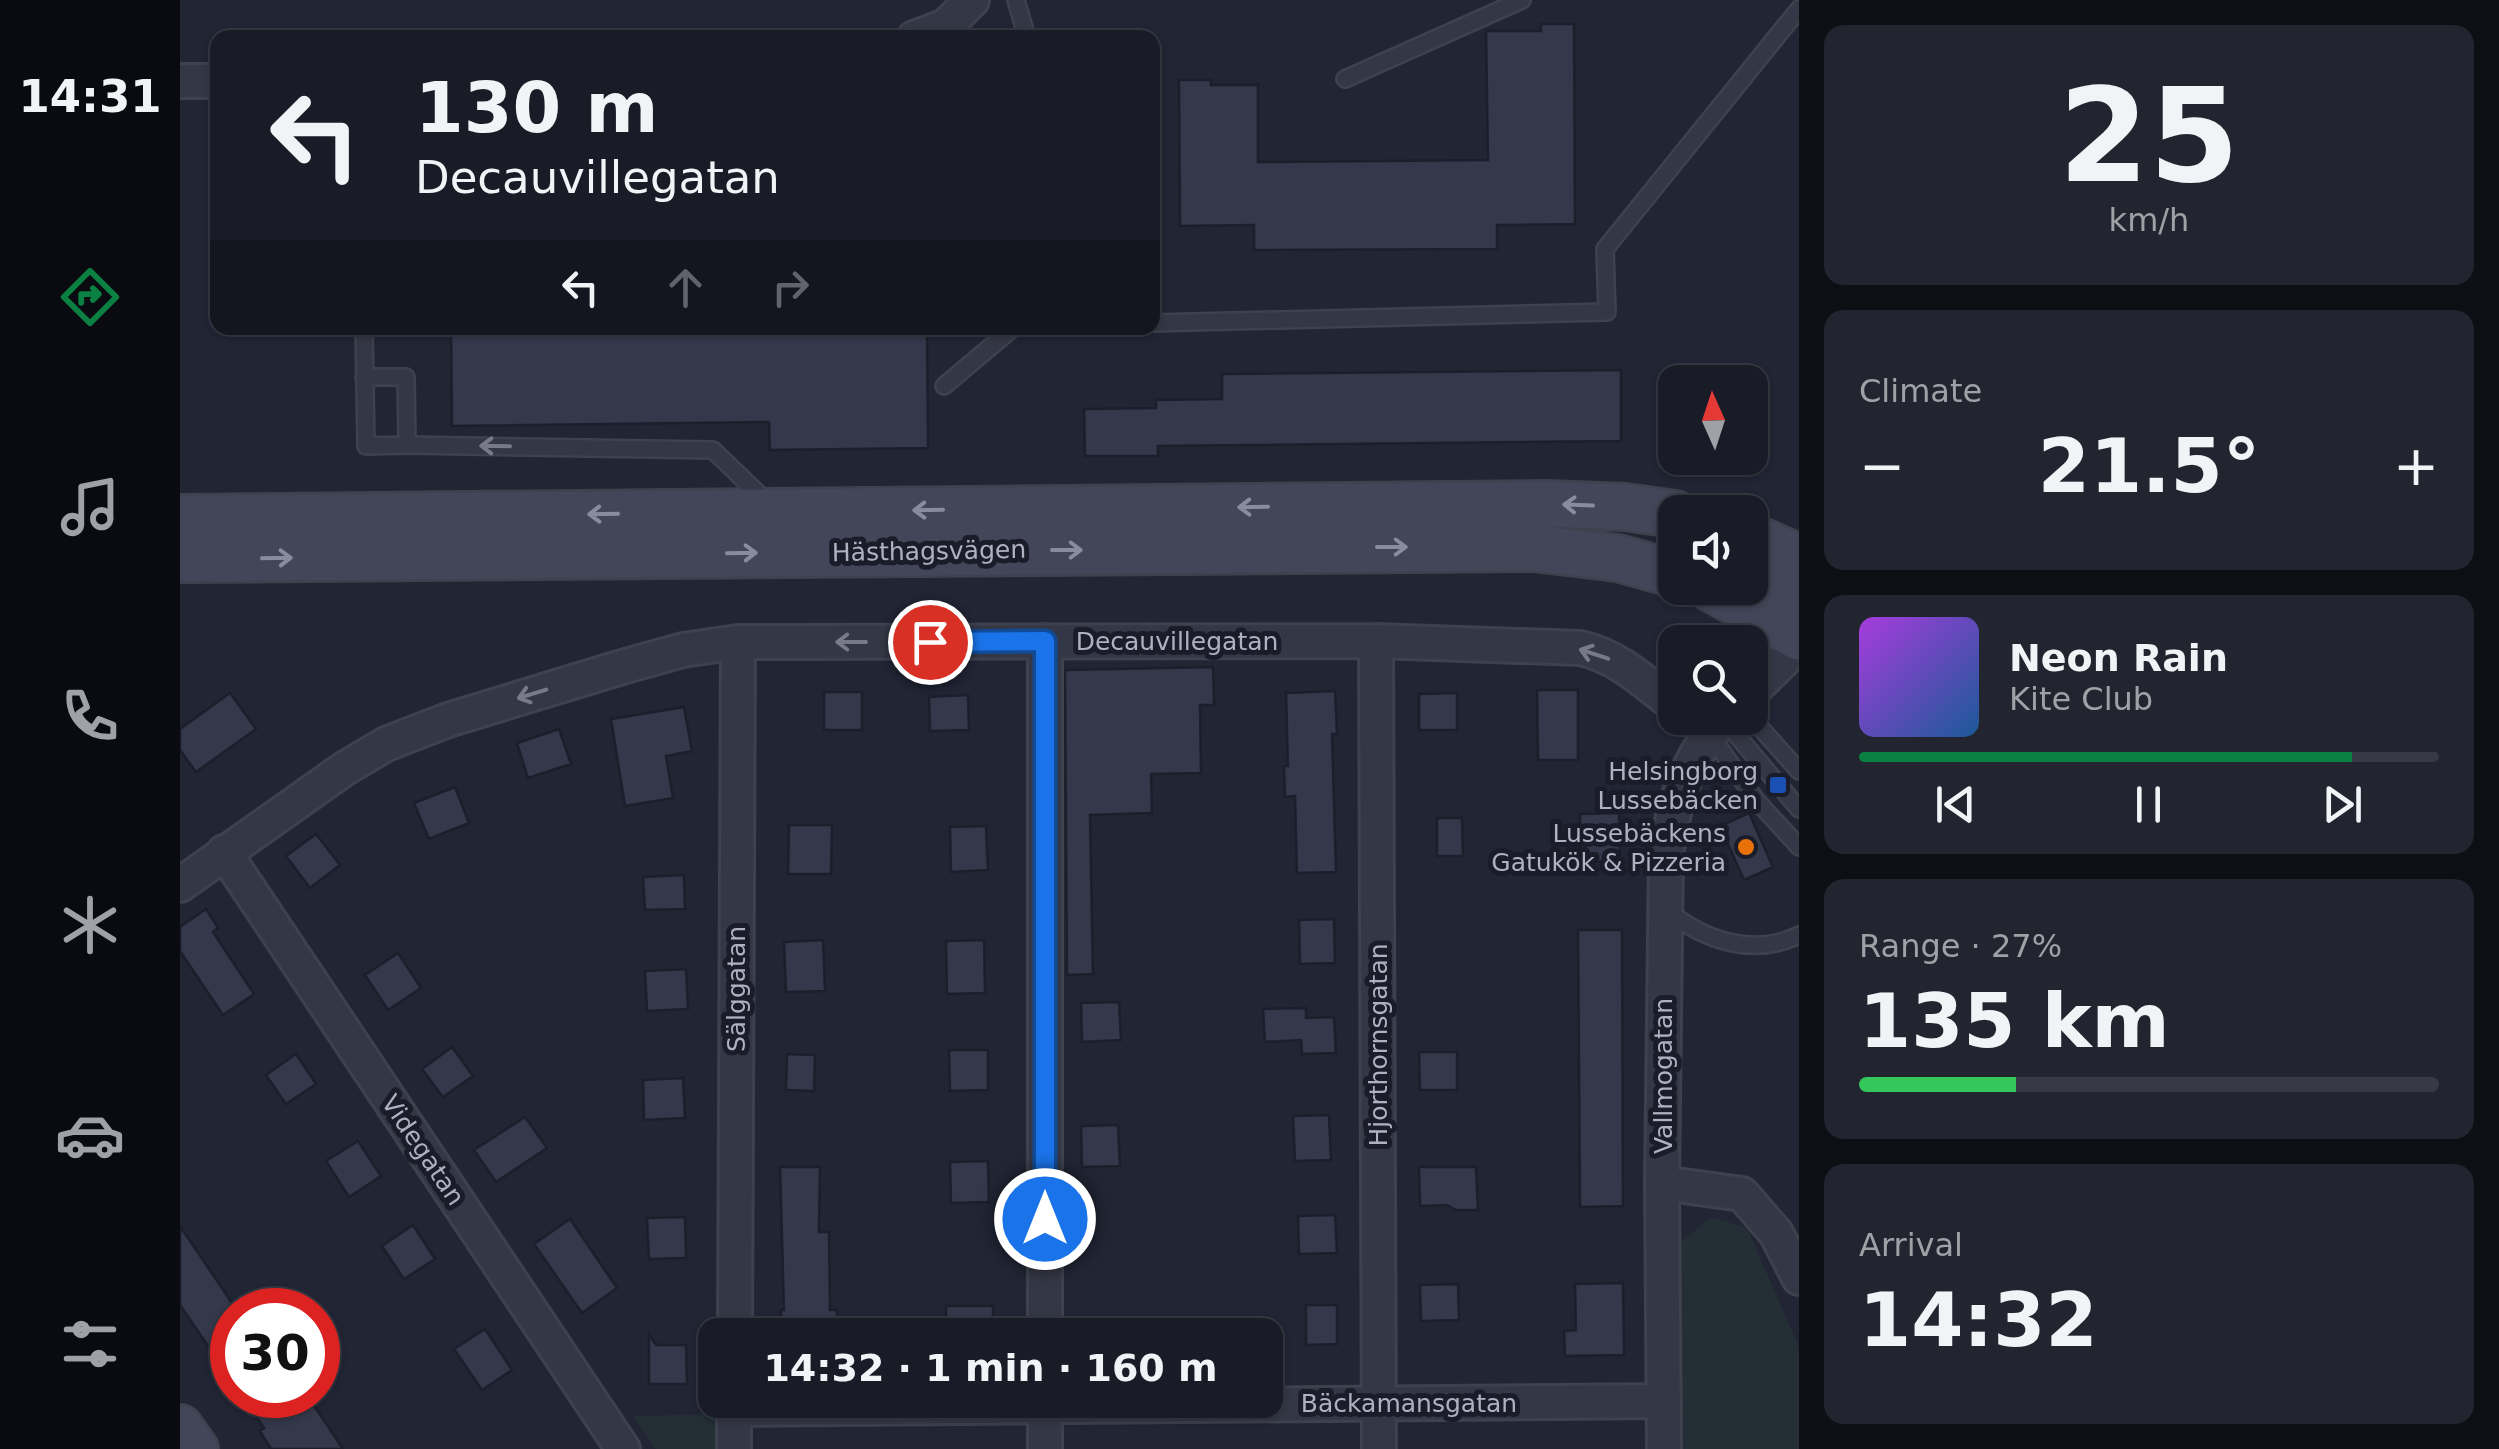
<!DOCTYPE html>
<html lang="en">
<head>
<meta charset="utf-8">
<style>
  :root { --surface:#191c27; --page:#22252f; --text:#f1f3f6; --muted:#9fa1a7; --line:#373a44; --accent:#0b8043 }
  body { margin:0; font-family:"DejaVu Sans",sans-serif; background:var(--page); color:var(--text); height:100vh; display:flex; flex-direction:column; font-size:38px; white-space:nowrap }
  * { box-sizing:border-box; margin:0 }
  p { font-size:32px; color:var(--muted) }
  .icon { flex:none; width:55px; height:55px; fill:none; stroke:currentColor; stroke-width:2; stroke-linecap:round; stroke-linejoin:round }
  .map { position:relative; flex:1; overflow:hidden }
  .details { display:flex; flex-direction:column; gap:25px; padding:25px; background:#0e0f15; width:700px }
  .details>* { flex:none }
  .top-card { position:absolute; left:30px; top:30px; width:950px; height:305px; border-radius:20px; box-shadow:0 2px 8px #0004,0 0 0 2px var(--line); background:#191c27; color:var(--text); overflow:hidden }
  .needle { width:65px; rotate:357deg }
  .buttons { position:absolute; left:1478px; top:365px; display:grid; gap:20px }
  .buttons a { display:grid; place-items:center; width:110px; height:110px; border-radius:20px; background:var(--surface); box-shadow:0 2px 8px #0004,0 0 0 2px var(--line); font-size:50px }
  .speed { position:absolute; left:30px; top:1288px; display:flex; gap:20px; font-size:50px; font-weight:700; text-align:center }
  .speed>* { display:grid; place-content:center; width:130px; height:130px; border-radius:50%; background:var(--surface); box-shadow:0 2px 8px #0004,0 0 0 2px var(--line); line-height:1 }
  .speed .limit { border:15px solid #d22; background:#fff; color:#111 }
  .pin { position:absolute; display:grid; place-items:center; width:85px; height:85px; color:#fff; margin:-42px; border:5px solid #fff; border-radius:50%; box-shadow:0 2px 10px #0007 }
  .me { position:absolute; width:110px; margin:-55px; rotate:0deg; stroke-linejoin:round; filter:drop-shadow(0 0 8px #0008) }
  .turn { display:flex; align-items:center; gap:35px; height:210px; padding:0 40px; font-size:45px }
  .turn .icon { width:130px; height:130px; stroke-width:2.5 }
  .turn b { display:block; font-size:70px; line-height:85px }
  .lanes { display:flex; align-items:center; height:95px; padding:0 40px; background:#0003; justify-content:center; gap:50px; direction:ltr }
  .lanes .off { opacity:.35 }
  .big { font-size:75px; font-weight:700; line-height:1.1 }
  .details .card { flex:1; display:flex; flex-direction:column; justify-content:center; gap:15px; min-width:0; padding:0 35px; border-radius:20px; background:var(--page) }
  .details .dial { align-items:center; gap:0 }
  .dial b { font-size:130px; line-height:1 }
  .song { display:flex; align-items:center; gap:30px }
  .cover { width:120px; height:120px; border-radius:15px; background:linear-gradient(135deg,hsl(280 70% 55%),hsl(210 70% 35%)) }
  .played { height:10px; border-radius:5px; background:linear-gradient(90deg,var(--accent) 85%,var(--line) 85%) }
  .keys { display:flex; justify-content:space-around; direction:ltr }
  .heat { display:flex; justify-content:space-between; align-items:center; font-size:55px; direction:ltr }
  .charge { height:15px; border-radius:8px; background:linear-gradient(90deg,#34c759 27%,var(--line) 0) }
  .trip { position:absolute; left:518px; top:1318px; width:585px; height:100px; border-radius:20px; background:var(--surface); box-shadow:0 2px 8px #0004,0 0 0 2px var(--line); font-weight:700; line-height:100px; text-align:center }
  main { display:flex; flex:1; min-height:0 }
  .menu { display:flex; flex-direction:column; width:180px; justify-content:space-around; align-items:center; background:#0a0b10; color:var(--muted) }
  .menu .icon { width:70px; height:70px }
  .menu .current { color:var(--accent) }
  .menu b { font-size:45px; color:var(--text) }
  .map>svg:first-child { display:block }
</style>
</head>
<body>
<main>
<nav class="menu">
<b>14:31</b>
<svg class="icon current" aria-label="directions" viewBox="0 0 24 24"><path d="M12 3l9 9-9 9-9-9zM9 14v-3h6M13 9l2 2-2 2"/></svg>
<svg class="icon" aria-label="music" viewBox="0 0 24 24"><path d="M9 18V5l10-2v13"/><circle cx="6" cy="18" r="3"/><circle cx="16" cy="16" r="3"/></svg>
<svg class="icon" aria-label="phone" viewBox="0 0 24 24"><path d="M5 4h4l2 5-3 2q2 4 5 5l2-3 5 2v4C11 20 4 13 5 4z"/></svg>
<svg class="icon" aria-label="climate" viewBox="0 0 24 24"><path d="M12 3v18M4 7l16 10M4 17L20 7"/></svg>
<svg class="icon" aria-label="car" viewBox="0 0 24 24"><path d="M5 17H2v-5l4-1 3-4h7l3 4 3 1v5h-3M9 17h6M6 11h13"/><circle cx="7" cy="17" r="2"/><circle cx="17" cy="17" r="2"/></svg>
<svg class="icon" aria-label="filters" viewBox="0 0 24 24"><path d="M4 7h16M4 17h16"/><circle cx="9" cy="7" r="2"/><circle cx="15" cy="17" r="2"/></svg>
</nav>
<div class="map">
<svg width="1619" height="1449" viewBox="0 0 1619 1449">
  <rect width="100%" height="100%" fill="#212534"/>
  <path fill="#232f35" d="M 1532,1217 L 1567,1228 L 1619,1347 L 1619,1449 L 1502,1449 L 1501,1241 Z
    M 538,1414 L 538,1449 L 476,1449 L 453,1416 Z"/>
  <path fill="#34384b" stroke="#1c1f2b" stroke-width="2.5" d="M 1361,24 L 1394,24 L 1395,224 L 1317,225 L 1317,249 L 1074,250 L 1074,225 L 1000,226 L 999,80 L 1031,80 L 1031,85 L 1078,85 L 1078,162 L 1308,160 L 1306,31 L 1361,31 Z
    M 271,328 L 747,328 L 748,448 L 590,450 L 589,422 L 272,426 Z
    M 1441,370 L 1441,441 L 978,446 L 978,456 L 905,456 L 904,409 L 976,408 L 976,400 L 1042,399 L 1042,374 Z
    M 1033,667 L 1034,705 L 1020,705 L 1021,773 L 971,774 L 972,813 L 910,815 L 913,974 L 887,975 L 885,670 Z
    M 1357,690 L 1398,690 L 1398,760 L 1358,760 Z
    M 1155,691 L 1157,734 L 1152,734 L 1156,872 L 1117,873 L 1115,796 L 1105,797 L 1104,766 L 1108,766 L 1106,693 Z
    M 644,692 L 682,692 L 682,730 L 644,730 Z
    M 50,693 L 76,729 L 16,772 L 0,750 L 0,729 Z
    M 1277,693 L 1277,730 L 1239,730 L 1239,694 Z
    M 788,695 L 789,730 L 750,731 L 749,697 Z
    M 504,707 L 512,751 L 486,756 L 493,798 L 445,806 L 431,719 Z
    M 379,729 L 391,764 L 348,778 L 337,743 Z
    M 275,787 L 289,823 L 249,839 L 234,803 Z
    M 1439,813 L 1440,861 L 1401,862 L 1400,814 Z
    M 1569,813 L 1593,867 L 1564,880 L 1540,826 Z
    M 1257,818 L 1282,818 L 1283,856 L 1257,856 Z
    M 609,825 L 652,825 L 651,874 L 608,874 Z
    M 806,826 L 808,870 L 771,872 L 770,827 Z
    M 136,834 L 160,865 L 130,888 L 106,856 Z
    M 504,875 L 505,909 L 465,910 L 463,877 Z
    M 26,909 L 38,928 L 33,932 L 74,994 L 43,1015 L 0,951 L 0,927 Z
    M 1154,919 L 1155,963 L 1120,964 L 1119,920 Z
    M 1398,930 L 1442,930 L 1443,1206 L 1400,1207 Z
    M 643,940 L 645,991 L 606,992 L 604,942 Z
    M 804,940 L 805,993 L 767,994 L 766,941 Z
    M 218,953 L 241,988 L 208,1010 L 185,975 Z
    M 506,969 L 508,1009 L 467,1011 L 465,971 Z
    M 939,1002 L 941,1040 L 902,1042 L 901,1003 Z
    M 1126,1008 L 1126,1018 L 1154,1017 L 1156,1053 L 1122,1054 L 1121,1040 L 1085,1042 L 1083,1009 Z
    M 272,1047 L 293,1076 L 263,1097 L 242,1069 Z
    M 769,1050 L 808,1050 L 808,1090 L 770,1091 Z
    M 1239,1052 L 1277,1052 L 1277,1090 L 1240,1090 Z
    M 116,1054 L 136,1084 L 106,1104 L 86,1075 Z
    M 607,1054 L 635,1055 L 634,1091 L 606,1090 Z
    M 503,1078 L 505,1118 L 464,1120 L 463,1080 Z
    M 1149,1115 L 1151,1160 L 1115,1161 L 1113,1116 Z
    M 345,1117 L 367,1148 L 316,1182 L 294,1150 Z
    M 938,1125 L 940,1166 L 902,1167 L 901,1126 Z
    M 178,1141 L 201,1176 L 169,1197 L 146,1161 Z
    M 808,1161 L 809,1202 L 771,1203 L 770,1162 Z
    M 600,1167 L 640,1167 L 639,1232 L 649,1232 L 650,1310 L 657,1310 L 657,1335 L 601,1335 L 601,1310 L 604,1310 Z
    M 1239,1167 L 1296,1167 L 1298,1210 L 1276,1210 L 1267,1205 L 1240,1206 Z
    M 1155,1215 L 1157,1253 L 1119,1254 L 1118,1216 Z
    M 505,1217 L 506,1258 L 469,1259 L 467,1218 Z
    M 390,1219 L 437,1288 L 402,1313 L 354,1244 Z
    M 233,1225 L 255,1259 L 224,1279 L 202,1246 Z
    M 0,1226 L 52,1303 L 52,1381 L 0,1305 Z
    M 1443,1283 L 1444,1355 L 1385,1356 L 1384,1331 L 1396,1330 L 1395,1284 Z
    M 1278,1284 L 1279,1320 L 1241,1321 L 1240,1285 Z
    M 1126,1305 L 1157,1305 L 1157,1344 L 1126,1345 Z
    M 766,1306 L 813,1306 L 813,1335 L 766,1335 Z
    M 305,1329 L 332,1370 L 302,1390 L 274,1349 Z
    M 469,1334 L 476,1345 L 506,1345 L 507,1384 L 469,1384 Z
    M 62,1395 L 127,1395 L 163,1449 L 91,1449 L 80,1431 L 84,1428 Z"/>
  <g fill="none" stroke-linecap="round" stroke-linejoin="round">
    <g stroke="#3e414e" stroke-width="20">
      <path id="lane" d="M 836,0 L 847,38
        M 1165,79 L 1342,0
        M 972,323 L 1427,312 L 1425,249 L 1619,9
        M 184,328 L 186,446 L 227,445 L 226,377 L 184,377
        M 764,386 L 833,328
        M 227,445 L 533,450 L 587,502
        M 1570,716 L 1619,771
        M 1543,719 L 1619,809
        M 1529,733 L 1576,800 L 1619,847
        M 1487,910 C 1524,941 1574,957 1619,935"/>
    </g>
    <g stroke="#3e414e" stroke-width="38">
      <path id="street" d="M 734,38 L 766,26 L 792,0
        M 0,81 L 38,81
        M 1196,641 L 1199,1449
        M 1570,693 L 1619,645
        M 44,852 L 443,1449
        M 0,885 L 164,769 L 206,744 L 268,720 L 442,667 L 503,650 L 558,642 L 1196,641 L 1400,648 C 1438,656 1466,683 1495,706
        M 1482,1183 L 1562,1194 L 1596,1233 L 1619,1278
        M 555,1335 L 558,642
        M 865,1335 L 865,641
        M 554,1409 L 1484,1401
        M 554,1449 L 554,1400
        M 865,1449 L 865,1400
        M 1484,1449 L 1482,1183 L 1486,855 C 1493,805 1507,754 1545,718"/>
    </g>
    <g stroke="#3e414e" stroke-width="50">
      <path id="secondary" d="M 0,518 L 1368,504 L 1445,507 L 1495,514
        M 1570,536 L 1619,558
        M 0,559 L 1354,548 L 1438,558 L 1495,574
        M 1570,580 L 1619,588
        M 1531,588 L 1619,637
        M 0,1428 L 15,1449"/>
    </g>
    <use href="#lane" stroke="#343745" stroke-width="15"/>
    <use href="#street" stroke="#343745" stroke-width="32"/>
    <use href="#secondary" stroke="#434658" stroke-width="45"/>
  </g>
  <defs><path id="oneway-shaft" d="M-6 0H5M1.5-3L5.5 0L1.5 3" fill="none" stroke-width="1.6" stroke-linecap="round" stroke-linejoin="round" transform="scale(2.5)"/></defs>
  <g stroke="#787a8a">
    <use href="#oneway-shaft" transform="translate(315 446) rotate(-179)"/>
    <use href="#oneway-shaft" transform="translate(671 642) rotate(180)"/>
    <use href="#oneway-shaft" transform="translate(1414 654) rotate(-162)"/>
    <use href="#oneway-shaft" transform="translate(352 694) rotate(163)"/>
  </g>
  <g stroke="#898c9d">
    <use href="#oneway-shaft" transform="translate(1398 505) rotate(-178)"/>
    <use href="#oneway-shaft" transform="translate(1073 507) rotate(179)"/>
    <use href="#oneway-shaft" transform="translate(748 510) rotate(179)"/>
    <use href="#oneway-shaft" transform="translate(423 514) rotate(179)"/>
    <use href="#oneway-shaft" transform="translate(1212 547)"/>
    <use href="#oneway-shaft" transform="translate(887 550)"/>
    <use href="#oneway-shaft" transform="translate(562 553) rotate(-1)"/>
    <use href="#oneway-shaft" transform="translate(97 558) rotate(-1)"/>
  </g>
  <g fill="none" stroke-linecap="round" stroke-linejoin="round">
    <g stroke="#114b97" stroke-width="25">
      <path id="route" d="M 750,642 L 865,641 L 865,1219"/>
    </g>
    <use href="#route" stroke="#1a73e8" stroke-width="18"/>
  </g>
  <rect fill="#1a4fb4" stroke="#1a1d29" stroke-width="4" x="1588" y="775" width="20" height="20" rx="5"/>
  <circle fill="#e8710a" stroke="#1a1d29" stroke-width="4" cx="1566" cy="847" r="10"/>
  <g text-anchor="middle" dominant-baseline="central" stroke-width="10" stroke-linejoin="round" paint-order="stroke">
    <g font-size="25" fill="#afb1c2" stroke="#1a1d29">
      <text transform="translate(749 551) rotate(-1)">Hästhagsvägen</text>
      <text x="997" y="641">Decauvillegatan</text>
      <text transform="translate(556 989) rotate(-90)">Sälggatan</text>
      <text transform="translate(1198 1045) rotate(-90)">Hjorthornsgatan</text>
      <text transform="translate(1483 1076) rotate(-90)">Vallmogatan</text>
      <text transform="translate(243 1150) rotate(56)">Videgatan</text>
      <text x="1229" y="1403">Bäckamansgatan</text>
    </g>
    <g font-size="25" fill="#afb1c2" stroke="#1a1d29" text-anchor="end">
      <text x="1578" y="771">Helsingborg<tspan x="1578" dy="29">Lussebäcken</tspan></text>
      <text x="1546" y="833">Lussebäckens<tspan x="1546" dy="29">Gatukök &amp; Pizzeria</tspan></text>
    </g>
  </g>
</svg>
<div class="buttons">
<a><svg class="needle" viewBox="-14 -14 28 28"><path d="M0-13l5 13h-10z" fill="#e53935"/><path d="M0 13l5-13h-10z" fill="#9fa1a7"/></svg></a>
<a><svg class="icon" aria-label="sound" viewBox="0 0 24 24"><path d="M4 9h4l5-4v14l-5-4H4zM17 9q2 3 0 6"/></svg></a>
<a><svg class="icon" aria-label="search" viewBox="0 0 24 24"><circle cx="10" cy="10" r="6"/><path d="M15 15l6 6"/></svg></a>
</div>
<div class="speed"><div class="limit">30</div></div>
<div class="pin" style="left:750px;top:642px;background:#d93025"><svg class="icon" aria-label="arrive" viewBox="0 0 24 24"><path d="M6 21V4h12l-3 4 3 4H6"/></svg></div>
<svg class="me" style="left:865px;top:1219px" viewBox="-20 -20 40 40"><circle r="17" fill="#1a73e8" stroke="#fff" stroke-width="3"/><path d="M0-11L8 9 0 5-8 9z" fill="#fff"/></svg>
<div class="trip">14:32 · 1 min · 160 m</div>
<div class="top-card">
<div class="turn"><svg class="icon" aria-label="left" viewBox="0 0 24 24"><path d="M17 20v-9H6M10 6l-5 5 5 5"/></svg><div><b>130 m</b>Decauvillegatan</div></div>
<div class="lanes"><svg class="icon" aria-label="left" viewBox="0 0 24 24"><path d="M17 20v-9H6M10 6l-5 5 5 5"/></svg><svg class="icon off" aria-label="ahead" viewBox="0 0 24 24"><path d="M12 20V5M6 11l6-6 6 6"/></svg><svg class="icon off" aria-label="right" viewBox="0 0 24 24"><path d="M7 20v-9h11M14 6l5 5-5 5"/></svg></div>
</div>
</div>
<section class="details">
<div class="card dial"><b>25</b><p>km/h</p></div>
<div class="card"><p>Climate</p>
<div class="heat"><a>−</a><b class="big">21.5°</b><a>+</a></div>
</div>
<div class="card">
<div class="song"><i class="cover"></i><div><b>Neon Rain</b><p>Kite Club</p></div></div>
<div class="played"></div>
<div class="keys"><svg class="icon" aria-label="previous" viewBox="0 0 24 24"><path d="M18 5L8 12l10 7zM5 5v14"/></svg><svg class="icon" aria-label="pause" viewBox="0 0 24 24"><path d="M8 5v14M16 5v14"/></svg><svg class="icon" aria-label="next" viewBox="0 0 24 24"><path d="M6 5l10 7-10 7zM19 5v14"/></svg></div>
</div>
<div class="card"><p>Range · 27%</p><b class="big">135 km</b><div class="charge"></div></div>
<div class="card"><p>Arrival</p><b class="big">14:32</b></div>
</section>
</main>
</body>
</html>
